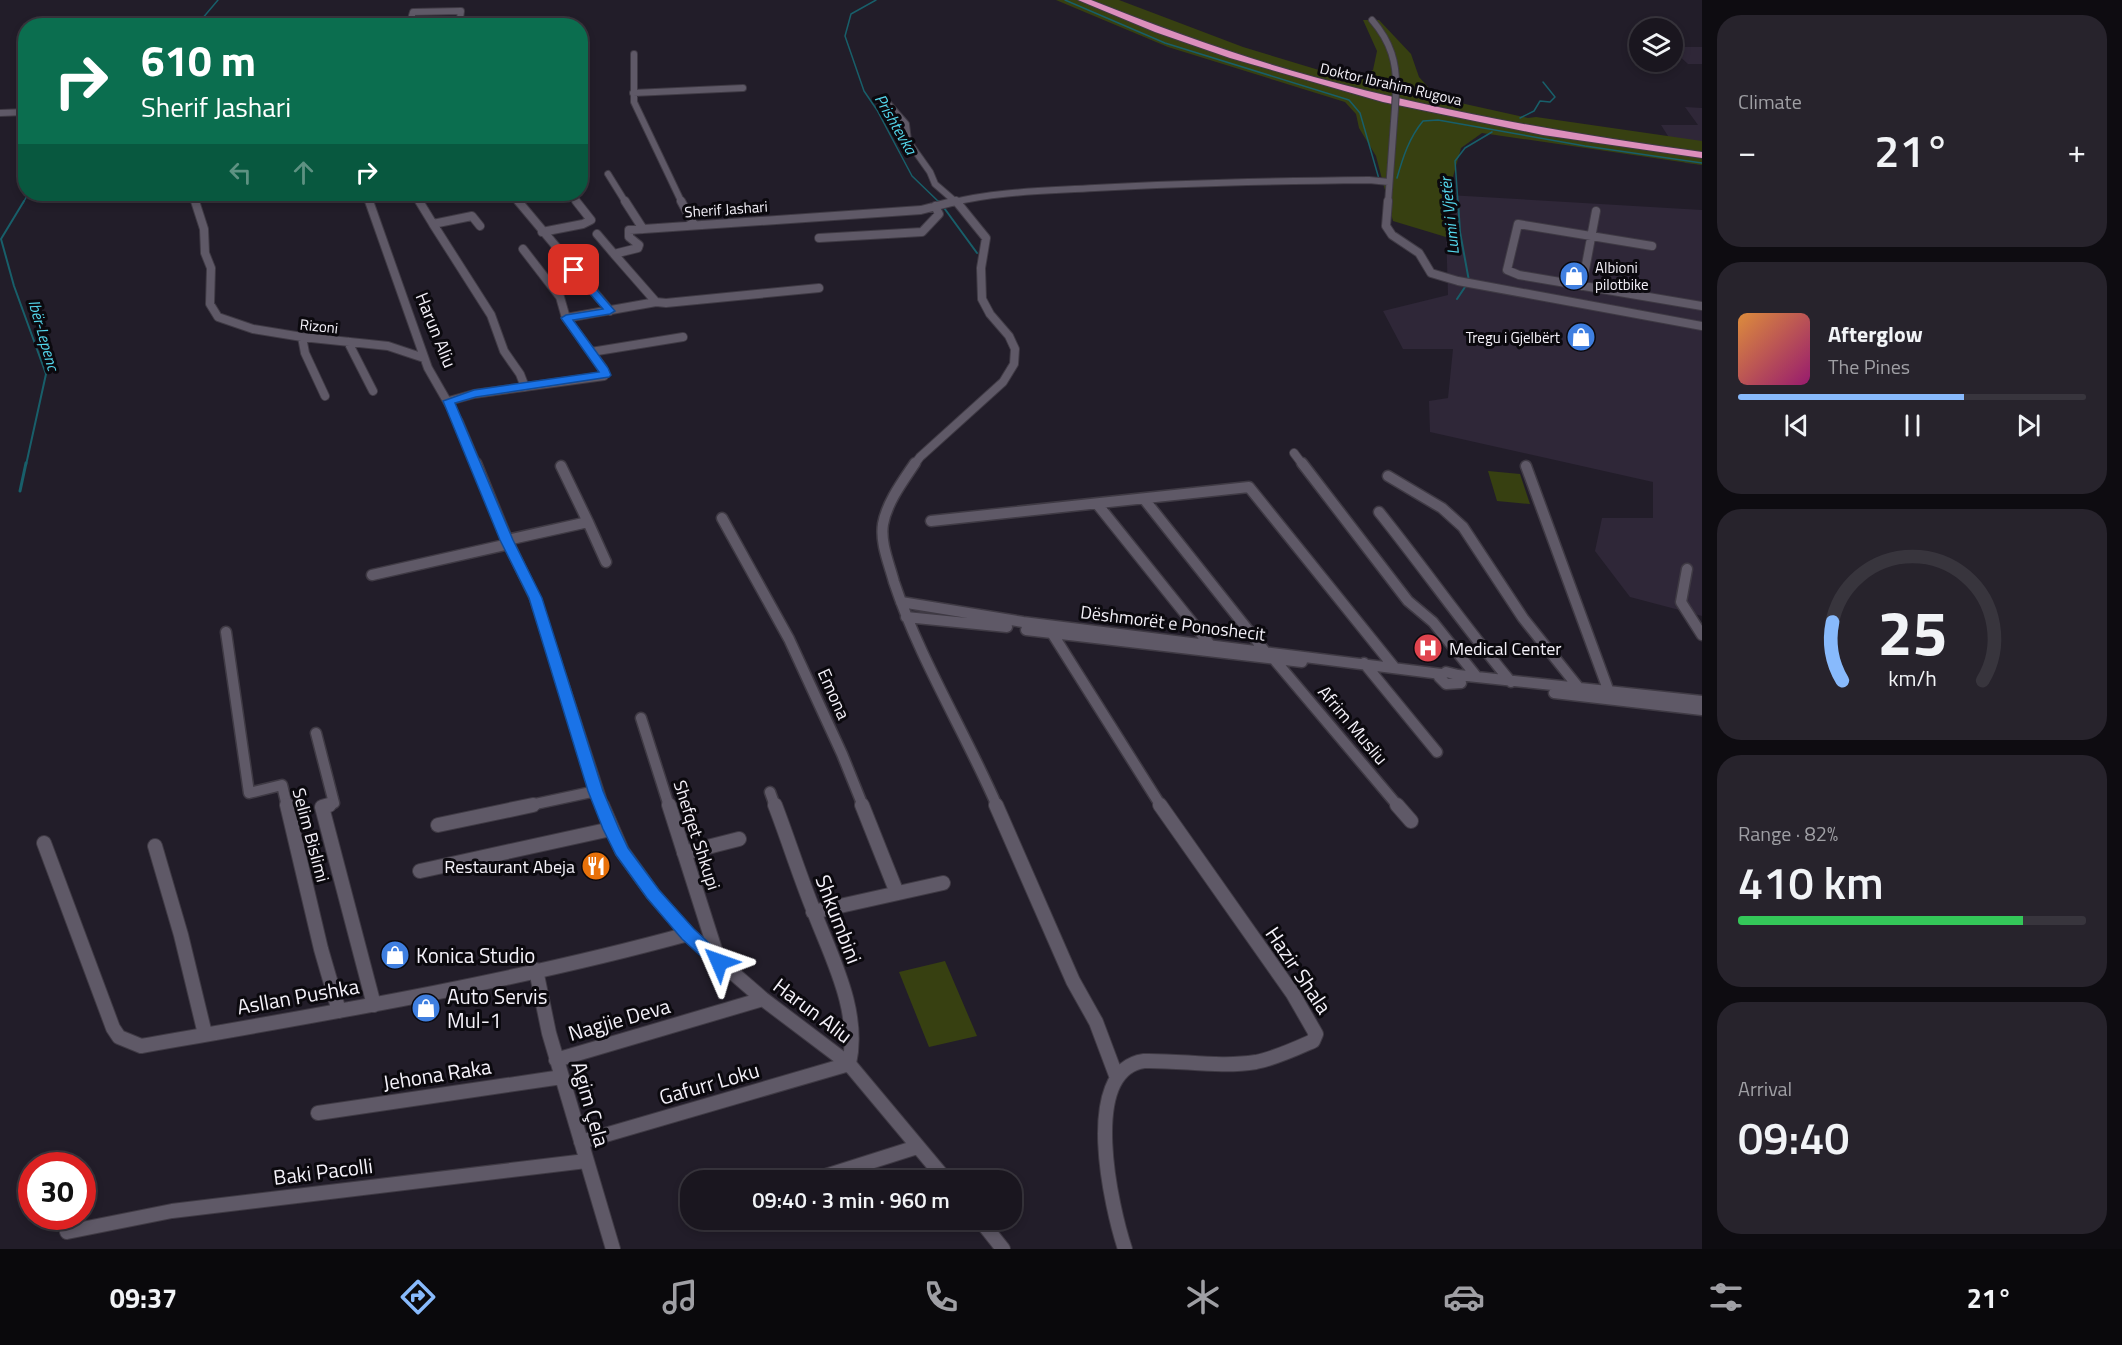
<!DOCTYPE html>
<html lang="en">
<head>
<meta charset="utf-8">
<style>
  :root { --surface:#1a161f; --page:#27232c; --text:#f1f3f6; --muted:#9f9fa4; --line:#38353d; --accent:#88bafc }
  body { margin:0; font-family:"Titillium Web",sans-serif; background:var(--page); color:var(--text); height:100vh; display:flex; flex-direction:column; font-size:22px; white-space:nowrap }
  * { box-sizing:border-box; margin:0 }
  p { font-size:20px; color:var(--muted) }
  .icon { flex:none; width:33px; height:33px; fill:none; stroke:currentColor; stroke-width:2; stroke-linecap:round; stroke-linejoin:round }
  .map { position:relative; flex:1; overflow:hidden }
  .drawer { display:flex; flex-direction:column; gap:15px; padding:15px; background:#0e0c11; width:420px }
  .drawer>* { flex:none }
  .banner { position:absolute; left:18px; top:18px; width:570px; height:183px; border-radius:24px; box-shadow:0 3px 9px #0003,0 0 0 2px var(--line); background:#0b6e4f; color:#fff; overflow:hidden }
  .buttons { position:absolute; left:1629px; top:18px; display:grid; gap:12px }
  .buttons a { display:grid; place-items:center; width:54px; height:54px; border-radius:50%; background:var(--surface); box-shadow:0 3px 9px #0003,0 0 0 2px var(--line); font-size:30px }
  .speed { position:absolute; left:18px; top:1152px; display:flex; gap:12px; font-size:30px; font-weight:700; text-align:center }
  .speed>* { display:grid; place-content:center; width:78px; height:78px; border-radius:50%; background:var(--surface); box-shadow:0 3px 9px #0003,0 0 0 2px var(--line); line-height:1 }
  .speed .limit { border:9px solid #d22; background:#fff; color:#111 }
  .pin { position:absolute; display:grid; place-items:center; width:51px; height:51px; color:#fff; margin:-26px; border-radius:12px; box-shadow:0 3px 9px #0006 }
  .me { position:absolute; width:66px; margin:-33px; rotate:313deg; stroke-linejoin:round; filter:drop-shadow(0 0 4px #0008) }
  .turn { display:flex; align-items:center; gap:21px; height:126px; padding:0 24px; font-size:27px }
  .turn .icon { width:78px; height:78px; stroke-width:2.5 }
  .turn b { display:block; font-size:42px; line-height:51px }
  .lanes { display:flex; align-items:center; height:57px; padding:0 24px; background:#0003; justify-content:center; gap:30px; direction:ltr }
  .lanes .off { opacity:.35 }
  .big { font-size:45px; font-weight:600; line-height:1.1 }
  .drawer .tile { flex:1; display:flex; flex-direction:column; justify-content:center; gap:9px; min-width:0; padding:0 21px; border-radius:24px; background:var(--page) }
  .drawer .dial { align-items:center; gap:0 }
  .dial svg { height:156px; overflow:visible; fill:none; stroke:var(--line); stroke-width:7; stroke-linecap:round; text-anchor:middle }
  .dial text { fill:var(--text); stroke:none }
  .song { display:flex; align-items:center; gap:18px }
  .cover { width:72px; height:72px; border-radius:9px; background:linear-gradient(135deg,hsl(30 70% 55%),hsl(320 70% 35%)) }
  .played { height:6px; border-radius:3px; background:linear-gradient(90deg,var(--accent) 65%,var(--line) 65%) }
  .keys { display:flex; justify-content:space-around; direction:ltr }
  .heat { display:flex; justify-content:space-between; align-items:center; font-size:33px; direction:ltr }
  .charge { height:9px; border-radius:4px; background:linear-gradient(90deg,#34c759 82%,var(--line) 0) }
  .trip { position:absolute; left:680px; top:1170px; width:342px; height:60px; border-radius:24px; background:var(--surface); box-shadow:0 3px 9px #0003,0 0 0 2px var(--line); font-weight:600; line-height:60px; text-align:center }
  .dock { display:flex; height:96px; justify-content:space-around; align-items:center; background:#0a090c; color:var(--muted) }
  .dock .icon { width:42px; height:42px }
  .dock .on { color:var(--accent) }
  .dock b { font-size:27px; color:var(--text) }
  main { display:flex; flex:1; min-height:0 }
  .map>svg:first-child { display:block }
</style>
</head>
<body>
<main>
<div class="map">
<svg width="1702" height="1249" viewBox="0 0 1702 1249">
  <rect width="100%" height="100%" fill="#221d29"/>
  <path fill="#2f2738" d="M 1672,47 L 1702,47 L 1702,64 L 1688,64 L 1673,50 Z
    M 1685,107 L 1702,108 L 1702,165 L 1685,163 L 1661,125 L 1698,125 Z
    M 1448,195 L 1702,210 L 1702,616 L 1630,597 L 1595,551 L 1602,518 L 1653,518 L 1653,482 L 1430,432 L 1429,401 L 1448,398 L 1453,349 L 1403,349 L 1383,311 L 1448,295 L 1446,230 Z"/>
  <path fill="#374011" d="M 1056,0 L 1119,0 L 1243,47 L 1342,77 L 1358,78 L 1373,70 L 1377,51 L 1363,20 L 1379,20 L 1411,54 L 1419,77 L 1438,98 L 1528,118 L 1536,117 L 1702,141 L 1702,165 L 1482,133 L 1461,148 L 1448,195 L 1446,237 L 1393,221 L 1376,156 L 1359,128 L 1356,114 L 1345,102 L 1168,47 Z
    M 1488,471 L 1520,474 L 1530,504 L 1497,501 Z
    M 945,961 L 977,1036 L 929,1047 L 899,972 Z"/>
  <g fill="none" stroke-linecap="round" stroke-linejoin="round">
    <path stroke="#185f6a" stroke-width="1.5" d="M 876,0 L 851,14 L 845,36 L 864,91 L 877,110 L 912,176 L 940,203
      M 1065,0 L 1165,43 L 1349,100 L 1360,113 L 1379,179
      M 196,26 L 218,0
      M 1520,118 L 1534,111 L 1540,101 L 1550,102 L 1555,97 L 1543,82
      M 1397,178 C 1403,157 1409,138 1423,121 L 1438,120 L 1585,146 L 1702,163
      M 23,203 L 28,194
      M 1458,203 L 1455,161 L 1465,148 L 1492,132"/>
    <path stroke="#185f6a" stroke-width="2" d="M 24,201 L 1,239 L 14,286 L 46,374 L 26,465
      M 939,201 L 977,253
      M 1458,201 L 1460,232 L 1469,281
      M 1457,299 L 1467,284"/>
    <path stroke="#185f6a" stroke-width="3" d="M 20,491 L 26,463"/>
    <g stroke="#3f3a44" stroke-width="8">
      <path id="street-far3" d="M 1372,20 C 1391,42 1397,63 1396,91
        M 409,26 L 413,12 L 461,11 L 459,26
        M 634,54 L 634,102 L 682,203
        M 633,93 L 743,88
        M 884,99 L 906,124 L 908,141 L 930,172 L 935,184 L 957,203
        M 0,113 L 26,112
        M 608,174 L 626,203
        M 193,194 L 196,203
        M 366,194 L 369,203
        M 415,194 L 420,203
        M 491,194 L 513,195
        M 515,194 L 513,195 L 519,203
        M 571,194 L 578,203
        M 950,203 C 997,191 1047,191 1095,188 C 1187,183 1277,181 1369,180 L 1389,182
        M 1388,203 L 1395,108"/>
    </g>
    <g stroke="#3f3a44" stroke-width="10">
      <path id="street-far2" d="M 195,201 L 204,229 L 205,253 L 211,268 L 210,304 L 218,317 L 253,329 L 302,337 L 388,346 L 424,358
        M 369,201 L 428,368 L 459,422 L 477,465
        M 419,201 L 433,224
        M 518,201 L 610,311
        M 625,201 L 643,229
        M 681,201 L 694,225
        M 1388,201 L 1386,226 L 1392,235 L 1419,253 L 1431,273 L 1458,281 L 1702,326
        M 480,226 L 472,216 L 433,224 L 491,315 L 504,351 L 520,374 L 525,387
        M 542,232 L 583,224 L 591,220 L 576,201
        M 597,234 L 614,254
        M 819,238 L 922,232 L 939,214 L 935,206
        M 1652,246 L 1518,224 L 1507,270 L 1519,275 L 1702,306
        M 523,249 L 560,297 L 566,318
        M 1582,286 L 1596,211
        M 656,302 L 666,303 L 819,288
        M 302,337 L 305,353 L 325,396
        M 348,342 L 373,391
        M 591,352 L 683,337
        M 449,401 L 474,394 L 604,376 L 603,368 L 566,318 L 656,302 L 614,254 L 638,248 L 639,245 L 629,237 L 629,230 L 921,210 L 956,201
        M 1294,453 L 1303,465
        M 914,465 L 920,457 L 1003,382 L 1014,364 L 1015,349 L 1009,336 L 990,314 L 982,299 L 981,268 L 986,238 L 956,201"/>
    </g>
    <g stroke="#3f3a44" stroke-width="13">
      <path id="street-far1" d="M 476,463 L 509,544 L 535,598 L 603,806
        M 915,463 C 903,481 887,502 883,524 C 880,543 889,563 894,582 C 920,660 964,730 997,806
        M 1302,463 L 1408,601 L 1433,622 L 1477,677
        M 1526,466 L 1609,692
        M 1388,476 L 1442,508 L 1463,527 L 1523,618 L 1579,688
        M 1144,499 L 1264,650
        M 1098,505 L 1211,646
        M 1379,512 C 1424,568 1465,627 1511,682
        M 722,518 L 789,639 L 842,754 L 863,806
        M 931,521 L 1249,487 L 1394,667
        M 588,522 L 606,562
        M 507,540 L 588,522 L 561,466
        M 1687,569 L 1681,602 L 1702,635
        M 372,575 L 509,544
        M 901,602 L 1023,622 L 1441,674
        M 906,617 L 1007,627
        M 1026,630 L 1302,662
        M 226,632 L 249,793 L 282,785 L 287,806
        M 1052,633 L 1161,806
        M 1273,658 L 1398,806
        M 1364,663 L 1437,752
        M 1446,672 L 1458,675 L 1461,683 L 1446,684 L 1439,677 Z
        M 1458,675 L 1702,701
        M 1554,693 L 1702,710
        M 641,718 L 669,806
        M 316,733 L 334,803 L 325,806
        M 770,792 L 775,806
        M 526,806 L 596,791"/>
    </g>
    <g stroke="#3f3a44" stroke-width="16">
      <path id="street" d="M 287,805 L 321,949 L 339,1011
        M 329,805 L 322,807 L 374,1005
        M 602,805 L 622,851 L 653,894 L 688,934 L 763,999 L 849,1064 L 946,1180
        M 669,805 L 719,962
        M 862,805 L 897,893
        M 996,805 L 1073,981 L 1096,1022 L 1117,1078
        M 1397,805 L 1411,821
        M 438,825 L 533,805
        M 44,843 L 113,1028 L 119,1037 L 141,1046 C 324,1014 509,983 688,934
        M 155,846 L 181,935 L 205,1034
        M 684,853 L 739,839
        M 420,871 L 611,829
        M 813,912 L 943,883
        M 536,970 L 549,1033 L 613,1249
        M 556,1060 L 763,999
        M 318,1113 L 562,1077
        M 581,1142 L 849,1064 C 861,1011 831,957 813,909 C 799,874 788,839 775,805
        M 813,1180 L 917,1147
        M 980,1220 L 1003,1249
        M 67,1232 L 172,1211 L 586,1161
        M 1125,1249 C 1112,1210 1079,1070 1144,1061 C 1181,1060 1219,1068 1256,1062 C 1276,1058 1295,1049 1313,1041 L 1316,1034 L 1293,994 L 1160,805"/>
    </g>
    <g stroke="#3f3a44" stroke-width="2">
      <path id="highway" d="M 1078,0 L 1091,0 C 1164,29 1238,56 1314,77 C 1442,112 1571,134 1702,152 L 1702,158 L 1543,135 L 1383,102 L 1230,58 L 1155,32 Z"/>
    </g>
    <use href="#street-far3" stroke="#5f5967" stroke-width="6"/>
    <use href="#street-far2" stroke="#5f5967" stroke-width="8"/>
    <use href="#street-far1" stroke="#5f5967" stroke-width="10"/>
    <use href="#street" stroke="#5f5967" stroke-width="14"/>
    <use href="#highway" fill="#dc8fbc" fill-rule="evenodd"/>
    <g stroke="#3f3a44" stroke-width="8" stroke-linecap="butt">
      <path id="street-bridge" d="M 1395,108 L 1396,91"/>
    </g>
    <use href="#street-bridge" stroke="#5f5967" stroke-width="6"/>
  </g>
  <path fill="#1a73e8" stroke="#114b97" stroke-width="1.5" d="M 571,268 L 578,268 L 615,311 L 610,314 L 573,320 L 608,368 L 611,375 L 609,377 L 476,397 L 455,403 L 513,540 L 542,598 L 603,791 L 619,829 L 628,848 L 659,890 L 694,929 L 725,958 L 727,962 L 725,967 L 719,969 L 713,967 L 682,939 L 647,898 L 616,855 L 603,829 L 588,791 L 529,598 L 500,540 L 443,401 L 474,390 L 599,372 L 561,318 L 566,315 L 603,309 L 571,272 Z"/>
  <defs>
    <g id="shop-disc" transform="scale(1.5)"><circle r="9.5" fill="#3f7fe0" stroke="#0b090e"/><path d="M-5-2.5h2.3a2.7 3.5 0 0 1 5.4 0H5L5.5 6h-11ZM-1.5-2.5h3a1.5 2.3 0 0 0-3 0Z" fill="#fff"/></g>
    <g id="hospital-disc" transform="scale(1.5)"><circle r="9.5" fill="#e0444e" stroke="#0b090e"/><path d="M-5-5h3v3.5h4V-5h3V5h-3V1.5h-4V5h-3Z" fill="#fff"/></g>
    <g id="restaurant-disc" transform="scale(1.5)"><circle r="9.5" fill="#e8710a" stroke="#0b090e"/><path d="M-5-6h1v4h1v-4h1v4h1v-4h1v5L-1.5 .5V6h-2V.5L-5-1ZM5-6V6H3V1.5H1.5Q1.5-4 5-6Z" fill="#fff"/></g>
  </defs>
  <g fill-rule="evenodd">
    <use href="#shop-disc" x="1574" y="276"/>
    <use href="#shop-disc" x="1581" y="337"/>
    <use href="#hospital-disc" x="1428" y="648"/>
    <use href="#restaurant-disc" x="596" y="866"/>
    <use href="#shop-disc" x="395" y="955"/>
    <use href="#shop-disc" x="426" y="1008"/>
  </g>
  <g text-anchor="middle" dominant-baseline="central" stroke-width="6" stroke-linejoin="round" paint-order="stroke">
    <g font-size="15" fill="#f4f1f9" stroke="#0b090e">
      <text transform="translate(1391 84) rotate(13)">Doktor Ibrahim Rugova</text>
      <text transform="translate(726 209) rotate(-4)">Sherif Jashari</text>
      <text transform="translate(319 326) rotate(6)">Rizoni</text>
    </g>
    <g font-size="15" fill="#f4f1f9" stroke="#0b090e" text-anchor="start">
      <text x="1595" y="267">Albioni<tspan x="1595" dy="17">pilotbike</tspan></text>
      <text x="1560" y="337" text-anchor="end">Tregu i Gjelbërt</text>
    </g>
    <g font-size="16" font-style="italic" fill="#54d7ec" stroke="#0b090e">
      <text transform="translate(896 124) rotate(60)">Prishtevka</text>
      <text transform="translate(1449 216) rotate(-96)">Lumi i Vjetër</text>
      <text transform="translate(44 335) rotate(74)">Ibër-Lepenc</text>
    </g>
    <g font-size="18" fill="#f4f1f9" stroke="#0b090e">
      <text transform="translate(436 330) rotate(68)">Harun Aliu</text>
      <text transform="translate(1173 623) rotate(7)">Dëshmorët e Ponoshecit</text>
      <text transform="translate(834 694) rotate(66)">Emona</text>
      <text transform="translate(1353 725) rotate(50)">Afrim Musliu</text>
      <text transform="translate(311 835) rotate(75)">Selim Bislimi</text>
      <text transform="translate(697 835) rotate(72)">Shefqet Shkupi</text>
    </g>
    <g font-size="18" fill="#f4f1f9" stroke="#0b090e" text-anchor="start">
      <text x="1449" y="648">Medical Center</text>
      <text x="575" y="866" text-anchor="end">Restaurant Abeja</text>
    </g>
    <g font-size="21" fill="#f4f1f9" stroke="#0b090e">
      <text transform="translate(839 919) rotate(69)">Shkumbini</text>
      <text transform="translate(1299 970) rotate(56)">Hazir Shala</text>
      <text transform="translate(298 996) rotate(-10)">Asllan Pushka</text>
      <text transform="translate(813 1010) rotate(37)">Harun Aliu</text>
      <text transform="translate(619 1019) rotate(-16)">Nagjie Deva</text>
      <text transform="translate(437 1074) rotate(-9)">Jehona Raka</text>
      <text transform="translate(709 1083) rotate(-16)">Gafurr Loku</text>
      <text transform="translate(591 1104) rotate(74)">Agim Çela</text>
      <text transform="translate(323 1171) rotate(-7)">Baki Pacolli</text>
    </g>
    <g font-size="21" fill="#f4f1f9" stroke="#0b090e" text-anchor="start">
      <text x="416" y="955">Konica Studio</text>
      <text x="447" y="996">Auto Servis<tspan x="447" dy="24">Mul-1</tspan></text>
    </g>
  </g>
</svg>
<div class="buttons">
<a><svg class="icon" aria-label="layers" viewBox="0 0 24 24"><path d="M12 4l9 5-9 5-9-5zM3 14l9 5 9-5"/></svg></a>
</div>
<div class="speed"><div class="limit">30</div></div>
<div class="pin" style="left:574px;top:270px;background:#d93025"><svg class="icon" aria-label="arrive" viewBox="0 0 24 24"><path d="M6 21V4h12l-3 4 3 4H6"/></svg></div>
<svg class="me" style="left:719px;top:962px" viewBox="-20 -20 40 40"><path d="M0-17L14 15 0 8-14 15z" fill="#1a73e8" stroke="#fff" stroke-width="4"/></svg>
<div class="trip">09:40 · 3 min · 960 m</div>
<div class="banner">
<div class="turn"><svg class="icon" aria-label="right" viewBox="0 0 24 24"><path d="M7 20v-9h11M14 6l5 5-5 5"/></svg><div><b>610 m</b>Sherif Jashari</div></div>
<div class="lanes"><svg class="icon off" aria-label="left" viewBox="0 0 24 24"><path d="M17 20v-9H6M10 6l-5 5 5 5"/></svg><svg class="icon off" aria-label="ahead" viewBox="0 0 24 24"><path d="M12 20V5M6 11l6-6 6 6"/></svg><svg class="icon" aria-label="right" viewBox="0 0 24 24"><path d="M7 20v-9h11M14 6l5 5-5 5"/></svg></div>
</div>
</div>
<section class="drawer">
<div class="tile"><p>Climate</p>
<div class="heat"><a>−</a><b class="big">21°</b><a>+</a></div>
</div>
<div class="tile">
<div class="song"><i class="cover"></i><div><b>Afterglow</b><p>The Pines</p></div></div>
<div class="played"></div>
<div class="keys"><svg class="icon" aria-label="previous" viewBox="0 0 24 24"><path d="M18 5L8 12l10 7zM5 5v14"/></svg><svg class="icon" aria-label="pause" viewBox="0 0 24 24"><path d="M8 5v14M16 5v14"/></svg><svg class="icon" aria-label="next" viewBox="0 0 24 24"><path d="M6 5l10 7-10 7zM19 5v14"/></svg></div>
</div>
<div class="tile dial"><svg viewBox="0 0 100 80">
<path d="M14 69A42 42 0 1 1 86 69"/>
<path d="M14 69A42 42 0 0 1 9 39" stroke="#88bafc"/>
<text x="50" y="56" font-size="32" font-weight="700">25</text>
<text x="50" y="72" font-size="11">km/h</text>
</svg></div>
<div class="tile"><p>Range · 82%</p><b class="big">410 km</b><div class="charge"></div></div>
<div class="tile"><p>Arrival</p><b class="big">09:40</b></div>
</section>
</main>
<nav class="dock">
<b>09:37</b>
<svg class="icon on" aria-label="directions" viewBox="0 0 24 24"><path d="M12 3l9 9-9 9-9-9zM9 14v-3h6M13 9l2 2-2 2"/></svg>
<svg class="icon" aria-label="music" viewBox="0 0 24 24"><path d="M9 18V5l10-2v13"/><circle cx="6" cy="18" r="3"/><circle cx="16" cy="16" r="3"/></svg>
<svg class="icon" aria-label="phone" viewBox="0 0 24 24"><path d="M5 4h4l2 5-3 2q2 4 5 5l2-3 5 2v4C11 20 4 13 5 4z"/></svg>
<svg class="icon" aria-label="climate" viewBox="0 0 24 24"><path d="M12 3v18M4 7l16 10M4 17L20 7"/></svg>
<svg class="icon" aria-label="car" viewBox="0 0 24 24"><path d="M5 17H2v-5l4-1 3-4h7l3 4 3 1v5h-3M9 17h6M6 11h13"/><circle cx="7" cy="17" r="2"/><circle cx="17" cy="17" r="2"/></svg>
<svg class="icon" aria-label="filters" viewBox="0 0 24 24"><path d="M4 7h16M4 17h16"/><circle cx="9" cy="7" r="2"/><circle cx="15" cy="17" r="2"/></svg>
<b>21°</b>
</nav>
</body>
</html>
